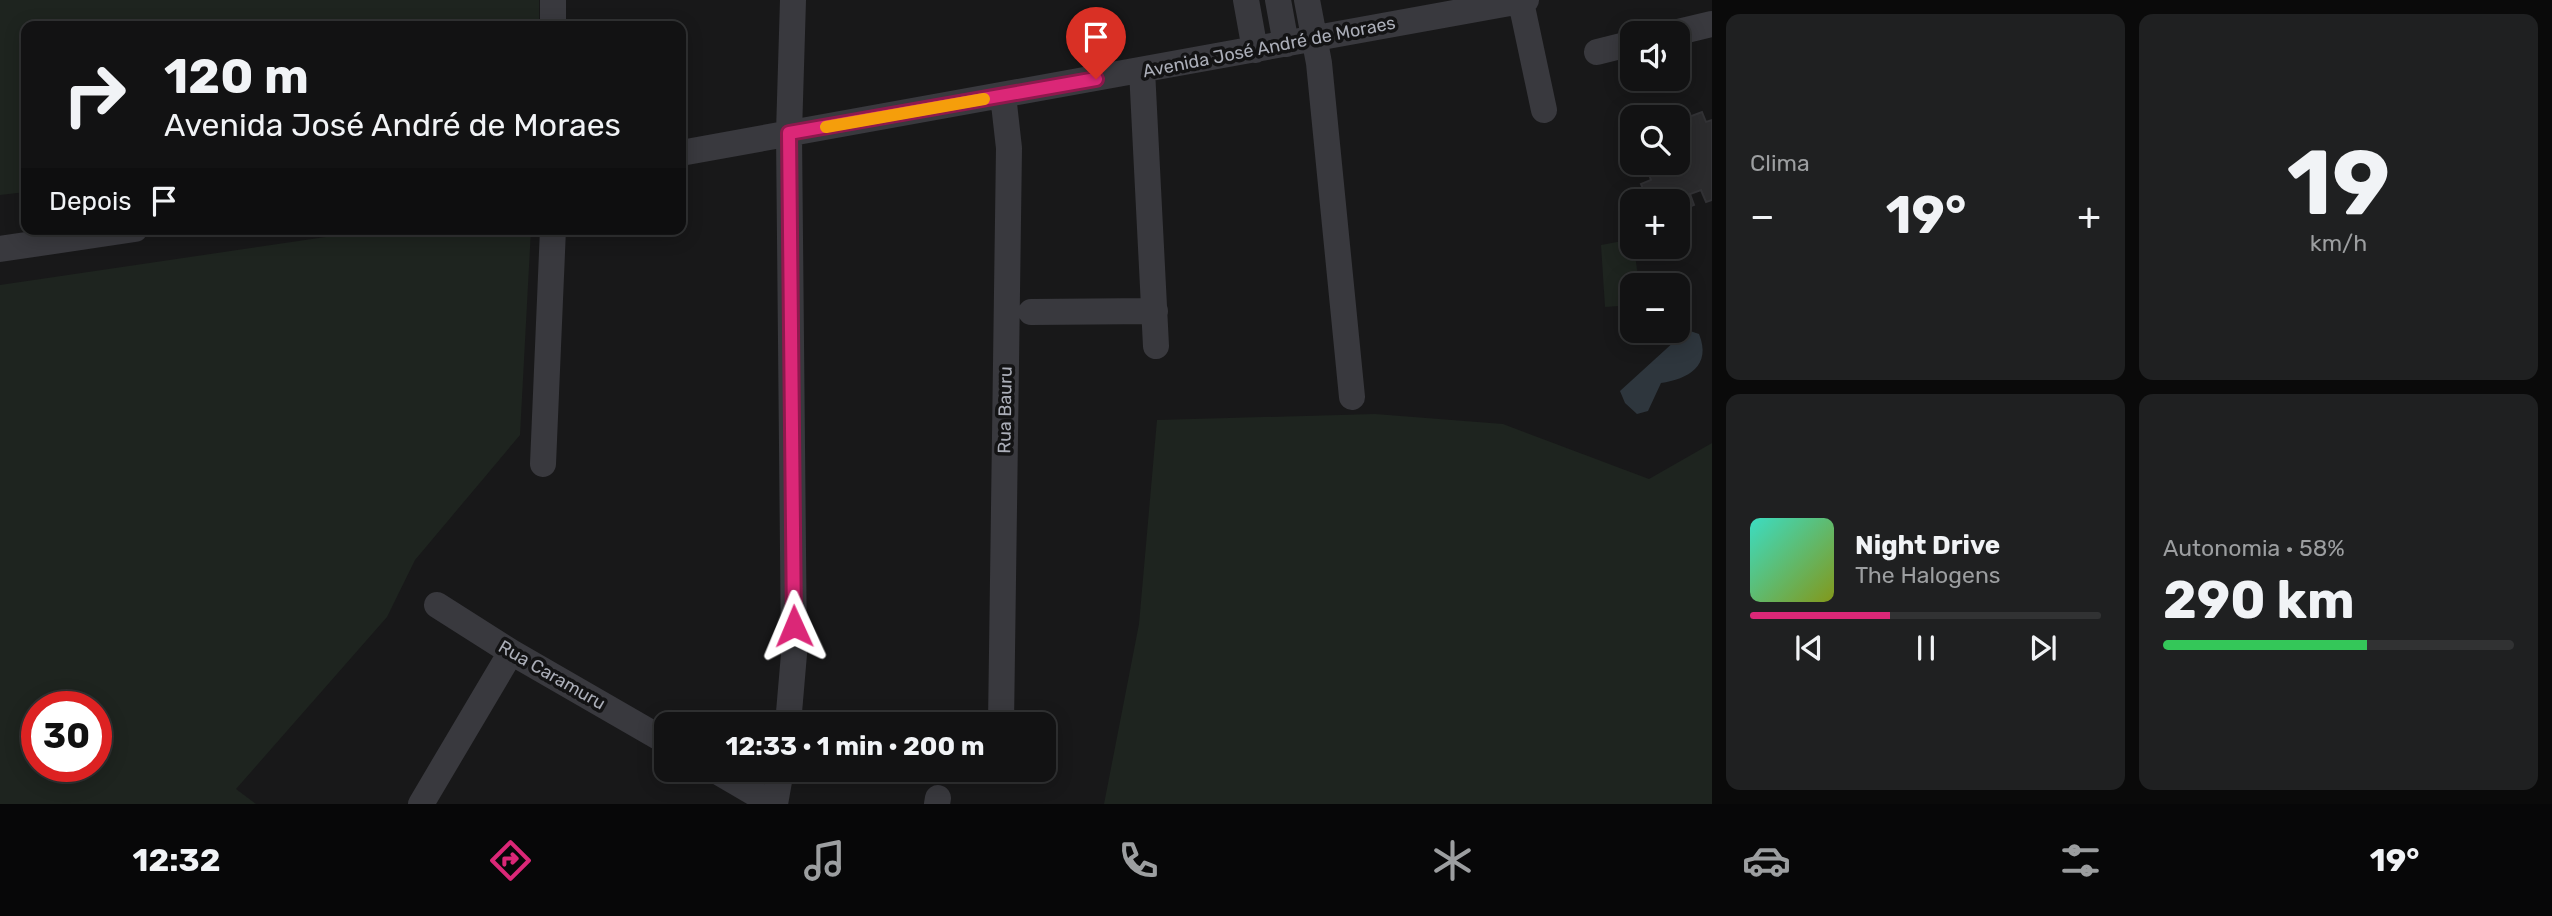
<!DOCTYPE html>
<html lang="pt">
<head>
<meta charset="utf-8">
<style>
  :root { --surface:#121213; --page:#1f2021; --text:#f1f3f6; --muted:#9c9ea0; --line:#313233; --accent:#db2777 }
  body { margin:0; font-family:Rubik,sans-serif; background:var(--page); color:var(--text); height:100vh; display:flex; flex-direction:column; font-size:26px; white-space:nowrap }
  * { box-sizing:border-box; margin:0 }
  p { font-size:23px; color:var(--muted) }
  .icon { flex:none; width:38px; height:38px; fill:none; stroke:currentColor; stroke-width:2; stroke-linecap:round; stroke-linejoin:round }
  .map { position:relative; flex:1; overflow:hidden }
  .drawer { display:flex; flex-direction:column; gap:14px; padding:14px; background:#0a0a0a; width:840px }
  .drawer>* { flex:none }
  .banner { position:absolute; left:21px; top:21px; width:665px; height:214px; border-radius:14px; box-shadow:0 4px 18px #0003,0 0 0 2px var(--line); background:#121213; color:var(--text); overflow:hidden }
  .controls { position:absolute; left:1620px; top:21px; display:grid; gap:14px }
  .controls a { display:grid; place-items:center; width:70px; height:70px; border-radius:14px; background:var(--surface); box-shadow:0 4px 18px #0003,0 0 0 2px var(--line); font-size:35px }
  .speed { position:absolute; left:21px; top:691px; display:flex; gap:14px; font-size:35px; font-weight:700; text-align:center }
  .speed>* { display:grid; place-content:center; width:91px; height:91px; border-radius:50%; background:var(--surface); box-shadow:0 4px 18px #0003,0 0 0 2px var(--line); line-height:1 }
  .speed .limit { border:10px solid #d22; background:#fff; color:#111 }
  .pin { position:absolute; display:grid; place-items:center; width:60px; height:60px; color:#fff; margin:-72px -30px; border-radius:50% 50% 50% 0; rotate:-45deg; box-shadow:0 0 7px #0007 }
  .pin .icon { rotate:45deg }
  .me { position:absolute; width:77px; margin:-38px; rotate:359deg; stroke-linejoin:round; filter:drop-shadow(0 0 5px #0008) }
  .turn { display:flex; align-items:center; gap:24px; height:147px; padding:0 28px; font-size:32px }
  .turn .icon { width:91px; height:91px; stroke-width:2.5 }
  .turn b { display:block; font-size:49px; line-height:60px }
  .then { display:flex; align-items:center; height:66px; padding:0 28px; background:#0003; gap:14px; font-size:26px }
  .big { font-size:52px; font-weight:700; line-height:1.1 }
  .drawer .widget { flex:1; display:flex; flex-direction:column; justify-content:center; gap:10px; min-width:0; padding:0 24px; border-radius:14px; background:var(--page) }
  .drawer .dial { align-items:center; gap:0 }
  .dial b { font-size:91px; line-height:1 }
  .song { display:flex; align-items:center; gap:21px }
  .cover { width:84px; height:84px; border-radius:10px; background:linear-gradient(135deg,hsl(170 70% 55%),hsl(70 70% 35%)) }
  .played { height:7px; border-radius:4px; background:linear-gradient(90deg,var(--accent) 40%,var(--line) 40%) }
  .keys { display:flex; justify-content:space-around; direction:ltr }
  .heat { display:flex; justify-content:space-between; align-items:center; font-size:38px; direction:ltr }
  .charge { height:10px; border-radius:5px; background:linear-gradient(90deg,#34c759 58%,var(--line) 0) }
  .drawer .tiles { flex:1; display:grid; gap:14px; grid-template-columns:repeat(2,1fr) }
  .trip { position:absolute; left:654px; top:712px; width:402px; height:70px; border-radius:14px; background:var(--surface); box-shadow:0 4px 18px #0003,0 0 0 2px var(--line); font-weight:700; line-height:70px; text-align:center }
  .menu { display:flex; height:112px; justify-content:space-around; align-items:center; background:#070708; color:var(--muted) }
  .menu .icon { width:49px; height:49px }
  .menu .active { color:var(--accent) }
  .menu b { font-size:32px; color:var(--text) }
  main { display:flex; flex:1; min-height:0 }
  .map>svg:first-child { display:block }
</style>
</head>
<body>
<main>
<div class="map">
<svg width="1712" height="804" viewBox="0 0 1712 804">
  <rect width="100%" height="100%" fill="#181819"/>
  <path fill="#1e241f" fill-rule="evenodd" d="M 0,0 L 539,0 L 539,26 L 26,26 L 26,192 L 0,195 Z
    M 380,229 L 531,229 L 520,435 L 415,560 L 387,617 L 236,789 L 256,804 L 0,804 L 0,285 ZM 37,707 L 96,707 L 96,766 L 37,766 Z
    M 1633,239 L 1639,285 L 1633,285 L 1633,305 L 1605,307 L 1601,245 Z
    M 1375,414 L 1503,424 L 1649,479 L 1712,443 L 1712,804 L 1104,804 L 1139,624 L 1157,420 Z"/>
  <path fill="#2e363d" d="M 1687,330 L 1699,334 C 1712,366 1688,379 1661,383 L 1648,411 L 1637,414 L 1625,403 L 1620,391 Z"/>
  <path fill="#2b2b2d" stroke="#323235" stroke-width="2" d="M 1702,112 L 1706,122 L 1712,120 L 1712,200 L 1706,202 L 1701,190 L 1690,194 L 1694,205 L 1678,211 L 1678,201 L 1648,201 L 1641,184 L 1651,180 L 1648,172 L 1639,176 L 1634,163 L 1678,163 L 1678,133 L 1682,132 L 1678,121 Z"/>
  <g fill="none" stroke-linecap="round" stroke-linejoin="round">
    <path stroke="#39393e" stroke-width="26" d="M 553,0 L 553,26
      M 1246,0 L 1255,50
      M 1278,0 L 1286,44
      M 1307,0 L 1319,63 L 1352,397
      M 1521,2 L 1544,110
      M 1674,33 L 1712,24
      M 1597,52 L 1633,43
      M 1142,70 L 1156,346
      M 681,153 L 1526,0
      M 0,249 L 135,229
      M 1031,312 L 1155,311
      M 543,464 L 553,229
      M 437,605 L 511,652 L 667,742
      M 788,724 L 794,654 L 789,133 L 793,0
      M 1001,724 L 1009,148 L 1003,95
      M 715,770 L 773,804
      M 421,804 L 511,652
      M 775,804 L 781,770
      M 937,804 L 938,798"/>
  </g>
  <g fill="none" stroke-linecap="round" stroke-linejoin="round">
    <g stroke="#8e194d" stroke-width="18">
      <path id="route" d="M 794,626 L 789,133 L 1096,79"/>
    </g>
    <use href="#route" stroke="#db2777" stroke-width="12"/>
    <path stroke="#f59e0b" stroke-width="12" d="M 826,127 L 984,99"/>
  </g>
  <g text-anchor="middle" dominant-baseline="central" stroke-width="7" stroke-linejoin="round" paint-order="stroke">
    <g font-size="18" fill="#abaeb8" stroke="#131314">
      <text transform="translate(1269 47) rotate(-11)">Avenida José André de Moraes</text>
      <text transform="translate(1005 410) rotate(-89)">Rua Bauru</text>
      <text transform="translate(552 675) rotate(30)">Rua Caramuru</text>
    </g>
  </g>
</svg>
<div class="controls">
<a><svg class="icon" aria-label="sound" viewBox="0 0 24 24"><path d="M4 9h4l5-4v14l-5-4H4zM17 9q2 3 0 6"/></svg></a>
<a><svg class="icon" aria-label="search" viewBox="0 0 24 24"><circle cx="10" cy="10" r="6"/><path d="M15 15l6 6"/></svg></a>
<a>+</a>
<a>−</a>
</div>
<div class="speed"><div class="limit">30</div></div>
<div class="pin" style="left:1096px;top:79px;background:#d93025"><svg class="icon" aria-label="arrive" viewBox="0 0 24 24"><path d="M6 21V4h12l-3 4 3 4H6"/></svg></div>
<svg class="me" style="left:794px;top:626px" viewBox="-20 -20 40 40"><path d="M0-17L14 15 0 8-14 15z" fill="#db2777" stroke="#fff" stroke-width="4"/></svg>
<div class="trip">12:33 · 1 min · 200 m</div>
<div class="banner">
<div class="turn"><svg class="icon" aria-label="right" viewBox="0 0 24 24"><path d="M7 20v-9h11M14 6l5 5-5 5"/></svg><div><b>120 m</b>Avenida José André de Moraes</div></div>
<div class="then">Depois<svg class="icon" aria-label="arrive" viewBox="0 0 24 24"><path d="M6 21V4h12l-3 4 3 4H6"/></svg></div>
</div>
</div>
<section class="drawer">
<div class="tiles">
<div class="widget"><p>Clima</p>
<div class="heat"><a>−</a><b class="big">19°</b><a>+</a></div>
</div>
<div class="widget dial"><b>19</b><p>km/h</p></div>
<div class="widget">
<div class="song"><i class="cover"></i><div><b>Night Drive</b><p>The Halogens</p></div></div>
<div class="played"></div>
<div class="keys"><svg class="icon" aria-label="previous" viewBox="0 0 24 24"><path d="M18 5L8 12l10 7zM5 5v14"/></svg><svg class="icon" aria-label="pause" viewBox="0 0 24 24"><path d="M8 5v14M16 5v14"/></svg><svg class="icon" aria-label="next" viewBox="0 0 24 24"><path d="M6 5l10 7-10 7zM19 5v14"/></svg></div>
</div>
<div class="widget"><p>Autonomia · 58%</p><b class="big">290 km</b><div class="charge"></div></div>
</div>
</section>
</main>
<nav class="menu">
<b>12:32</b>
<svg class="icon active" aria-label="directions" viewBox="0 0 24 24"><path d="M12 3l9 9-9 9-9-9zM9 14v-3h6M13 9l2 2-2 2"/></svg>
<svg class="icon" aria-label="music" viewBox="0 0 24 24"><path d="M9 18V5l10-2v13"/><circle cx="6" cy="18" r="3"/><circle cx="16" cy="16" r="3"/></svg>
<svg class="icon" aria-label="phone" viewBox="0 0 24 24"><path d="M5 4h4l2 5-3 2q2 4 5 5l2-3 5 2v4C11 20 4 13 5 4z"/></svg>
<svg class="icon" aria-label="climate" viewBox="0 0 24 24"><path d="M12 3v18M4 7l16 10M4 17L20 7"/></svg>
<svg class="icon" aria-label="car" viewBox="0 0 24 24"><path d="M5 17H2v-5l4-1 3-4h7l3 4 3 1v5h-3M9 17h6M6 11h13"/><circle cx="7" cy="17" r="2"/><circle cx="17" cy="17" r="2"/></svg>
<svg class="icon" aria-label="filters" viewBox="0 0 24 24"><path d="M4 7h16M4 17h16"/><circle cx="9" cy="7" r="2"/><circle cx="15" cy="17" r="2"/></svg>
<b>19°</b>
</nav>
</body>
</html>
